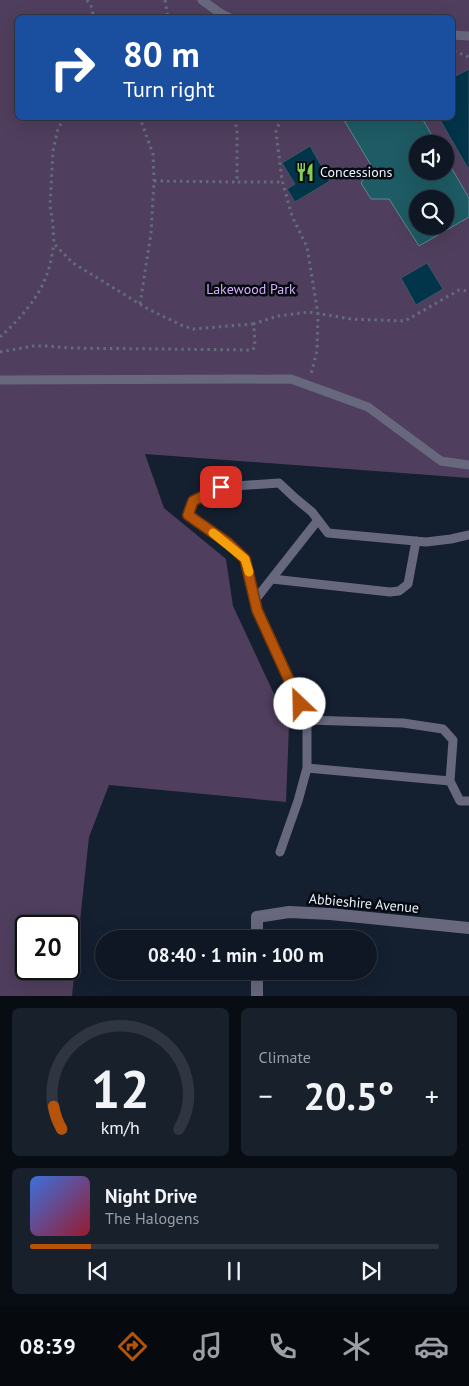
<!DOCTYPE html>
<html lang="en">
<head>
<meta charset="utf-8">
<style>
  :root { --surface:#0f1724; --page:#18202c; --text:#f1f3f6; --muted:#9b9fa6; --line:#2f3641; --accent:#b45309 }
  body { margin:0; font-family:"PT Sans",sans-serif; background:var(--page); color:var(--text); height:100vh; display:flex; flex-direction:column; font-size:19px; white-space:nowrap }
  * { box-sizing:border-box; margin:0 }
  p { font-size:16px; color:var(--muted) }
  .icon { flex:none; width:28px; height:28px; fill:none; stroke:currentColor; stroke-width:2; stroke-linecap:round; stroke-linejoin:round }
  .map { position:relative; height:996px; overflow:hidden }
  .sheet { display:flex; flex-direction:column; gap:12px; padding:12px; background:#080d14; flex:1 }
  .sheet>* { flex:none }
  .guide { position:absolute; left:15px; top:15px; width:440px; height:105px; border-radius:8px; box-shadow:0 5px 20px #0002,0 0 0 1px var(--line); background:#1a4fa0; color:#fff; overflow:hidden }
  .fabs { position:absolute; left:409px; top:135px; display:grid; gap:10px }
  .fabs a { display:grid; place-items:center; width:45px; height:45px; border-radius:50%; background:var(--surface); box-shadow:0 5px 20px #0002,0 0 0 1px var(--line); font-size:25px }
  .speed { position:absolute; left:15px; top:915px; display:flex; gap:10px; font-size:25px; font-weight:700; text-align:center }
  .speed>* { display:grid; place-content:center; width:65px; height:65px; border-radius:50%; background:var(--surface); box-shadow:0 5px 20px #0002,0 0 0 1px var(--line); line-height:1 }
  .speed .limit { border:2px solid #111; border-radius:8px; background:#fff; color:#111 }
  .pin { position:absolute; display:grid; place-items:center; width:42px; height:42px; color:#fff; margin:-21px; border-radius:10px; box-shadow:0 2px 8px #0006 }
  .me { position:absolute; width:55px; margin:-28px; rotate:336deg; stroke-linejoin:round; filter:drop-shadow(0 0 4px #0008) }
  .turn { display:flex; align-items:center; gap:18px; height:105px; padding:0 25px; font-size:22px }
  .turn .icon { width:65px; height:65px; stroke-width:2.5 }
  .turn b { display:block; font-size:35px; line-height:42px }
  .big { font-size:38px; font-weight:600; line-height:1.1 }
  .sheet .tile { flex:1; display:flex; flex-direction:column; justify-content:center; gap:8px; min-width:0; padding:0 18px; border-radius:8px; background:var(--page) }
  .sheet .dial { align-items:center; gap:0 }
  .dial svg { height:130px; overflow:visible; fill:none; stroke:var(--line); stroke-width:7; stroke-linecap:round; text-anchor:middle }
  .dial text { fill:var(--text); stroke:none }
  .song { display:flex; align-items:center; gap:15px }
  .cover { width:60px; height:60px; border-radius:8px; background:linear-gradient(135deg,hsl(220 70% 55%),hsl(350 70% 35%)) }
  .played { height:5px; border-radius:2px; background:linear-gradient(90deg,var(--accent) 15%,var(--line) 15%) }
  .keys { display:flex; justify-content:space-around; direction:ltr }
  .heat { display:flex; justify-content:space-between; align-items:center; font-size:28px; direction:ltr }
  .sheet .tiles { flex:1; display:grid; gap:12px; grid-template-columns:1fr 1fr }
  .tile:last-child { grid-column:span 2 }
  .trip { position:absolute; left:95px; top:930px; width:282px; height:50px; border-radius:25px; background:var(--surface); box-shadow:0 5px 20px #0002,0 0 0 1px var(--line); font-weight:600; line-height:50px; text-align:center }
  .tab-bar { display:flex; height:80px; justify-content:space-around; align-items:center; background:#06090e; color:var(--muted) }
  .tab-bar .icon { width:35px; height:35px }
  .tab-bar .current { color:var(--accent) }
  .tab-bar b { font-size:22px; color:var(--text) }
  .map>svg:first-child { display:block }
</style>
</head>
<body>
<div class="map">
<svg width="469" height="996" viewBox="0 0 469 996">
  <rect width="100%" height="100%" fill="#141f30"/>
  <path fill="#4f3e5d" fill-rule="evenodd" d="M 0,0 L 469,0 L 469,478 L 145,454 L 164,508 L 226,559 L 233,606 L 289,726 L 286,802 L 109,785 L 89,837 L 72,996 L 0,996 ZM 18,18 L 452,18 L 452,118 L 18,118 ZM 418,144 L 445,144 L 445,171 L 418,171 ZM 418,199 L 445,199 L 445,226 L 418,226 ZM 26,926 L 69,926 L 69,969 L 26,969 Z"/>
  <path fill="#1e5b64" stroke="#5c8992" fill-rule="evenodd" d="M 348,118 L 422,118 L 437,144 L 418,144 L 418,171 L 445,171 L 445,157 L 469,198 L 469,217 L 419,246 L 389,199 L 371,199 L 361,183 L 372,167 L 344,120 ZM 418,199 L 445,199 L 445,226 L 418,226 Z"/>
  <path fill="#02344a" stroke="#3f5663" d="M 469,69 L 469,170 L 439,118 L 452,118 L 452,78 Z
    M 310,146 L 330,181 L 295,202 L 287,189 L 295,184 L 282,163 Z
    M 427,263 L 443,289 L 416,305 L 401,278 Z"/>
  <g fill="none" stroke-linecap="round" stroke-linejoin="round">
    <path stroke="#626c7b" stroke-width="3" stroke-dasharray="2.5 4" stroke-linecap="butt" d="M 87,0 L 91,6 L 94,18
      M 165,0 L 168,18
      M 454,51 L 469,57
      M 235,118 L 237,132 L 237,182 L 282,182
      M 281,118 L 276,132 L 282,180 L 292,216 L 307,247 L 318,314 L 317,351 L 311,374
      M 154,181 L 237,182
      M 140,304 L 151,233 L 154,181 L 153,154 L 140,118
      M 253,324 L 278,316 L 309,312 L 351,319 L 405,321 L 459,290 L 469,291
      M 0,337 C 20,319 40,297 48,271 C 51,263 52,253 54,244
      M 0,352 L 33,346 L 48,346 L 69,348 L 252,350 L 255,347 L 254,327 L 253,324 L 193,329 L 181,325 L 148,309 L 73,263 L 54,244 L 53,225 L 50,205 L 53,151 L 58,129 L 64,118"/>
    <path stroke="#67687e" stroke-width="9" d="M 202,0 L 220,13 L 230,18
      M 452,35 L 469,36
      M 0,380 L 291,379 L 368,407 L 441,461 L 469,465
      M 272,579 L 390,592 L 399,591 L 408,584 L 416,541
      M 255,600 L 318,520
      M 307,720 L 403,723 L 443,729 L 453,740 L 450,781 L 460,801 L 469,801
      M 450,781 L 307,768 L 307,720 L 257,610 L 245,559 L 228,543 L 188,515 L 193,501 L 221,487 L 279,483 L 295,498 L 312,512 L 328,533 L 426,542 L 451,539 L 469,535
      M 280,852 L 298,801 L 307,768"/>
    <path stroke="#67687e" stroke-width="12" d="M 257,939 L 257,917 L 289,912 L 330,914 L 469,928
      M 257,996 L 257,971"/>
  </g>
  <g fill="none" stroke-linecap="round" stroke-linejoin="round">
    <g stroke="#753606" stroke-width="12">
      <path id="route" d="M 221,487 L 193,501 L 188,515 L 228,543 L 245,559 L 257,610 L 300,704"/>
    </g>
    <use href="#route" stroke="#b45309" stroke-width="9"/>
    <path stroke="#f59e0b" stroke-width="9" d="M 213,533 L 245,559 L 249,572"/>
  </g>
  <defs>
    <g id="restaurant-bare" transform="scale(1.5)"><path d="M-5-6h1v4h1v-4h1v4h1v-4h1v5L-1.5 .5V6h-2V.5L-5-1ZM5-6V6H3V1.5H1.5Q1.5-4 5-6Z" fill="#84cf4d" stroke="#050910" stroke-width="2.5" paint-order="stroke"/></g>
  </defs>
  <g fill-rule="evenodd">
    <use href="#restaurant-bare" x="305" y="172"/>
  </g>
  <g text-anchor="middle" dominant-baseline="central" stroke-width="5" stroke-linejoin="round" paint-order="stroke">
    <g font-size="14" fill="#ecf3ff" stroke="#050910" text-anchor="start">
      <text x="320" y="172">Concessions</text>
    </g>
    <g font-size="14" fill="#d5aef7" stroke="#050910">
      <text x="251" y="289">Lakewood Park</text>
    </g>
    <g font-size="14" fill="#ecf3ff" stroke="#050910">
      <text transform="translate(364 903) rotate(5)">Abbieshire Avenue</text>
    </g>
  </g>
</svg>
<div class="fabs">
<a><svg class="icon" aria-label="sound" viewBox="0 0 24 24"><path d="M4 9h4l5-4v14l-5-4H4zM17 9q2 3 0 6"/></svg></a>
<a><svg class="icon" aria-label="search" viewBox="0 0 24 24"><circle cx="10" cy="10" r="6"/><path d="M15 15l6 6"/></svg></a>
</div>
<div class="speed"><div class="limit">20</div></div>
<div class="pin" style="left:221px;top:487px;background:#d93025"><svg class="icon" aria-label="arrive" viewBox="0 0 24 24"><path d="M6 21V4h12l-3 4 3 4H6"/></svg></div>
<svg class="me" style="left:300px;top:704px" viewBox="-20 -20 40 40"><circle r="19" fill="#fff"/><path d="M0-13L10 11 0 6-10 11z" fill="#b45309"/></svg>
<div class="trip">08:40 · 1 min · 100 m</div>
<div class="guide">
<div class="turn"><svg class="icon" aria-label="right" viewBox="0 0 24 24"><path d="M7 20v-9h11M14 6l5 5-5 5"/></svg><div><b>80 m</b>Turn right</div></div>
</div>
</div>
<section class="sheet">
<div class="tiles">
<div class="tile dial"><svg viewBox="0 0 100 80">
<path d="M14 69A42 42 0 1 1 86 69"/>
<path d="M14 69A42 42 0 0 1 9 55" stroke="#b45309"/>
<text x="50" y="56" font-size="32" font-weight="700">12</text>
<text x="50" y="72" font-size="11">km/h</text>
</svg></div>
<div class="tile"><p>Climate</p>
<div class="heat"><a>−</a><b class="big">20.5°</b><a>+</a></div>
</div>
<div class="tile">
<div class="song"><i class="cover"></i><div><b>Night Drive</b><p>The Halogens</p></div></div>
<div class="played"></div>
<div class="keys"><svg class="icon" aria-label="previous" viewBox="0 0 24 24"><path d="M18 5L8 12l10 7zM5 5v14"/></svg><svg class="icon" aria-label="pause" viewBox="0 0 24 24"><path d="M8 5v14M16 5v14"/></svg><svg class="icon" aria-label="next" viewBox="0 0 24 24"><path d="M6 5l10 7-10 7zM19 5v14"/></svg></div>
</div>
</div>
</section>
<nav class="tab-bar">
<b>08:39</b>
<svg class="icon current" aria-label="directions" viewBox="0 0 24 24"><path d="M12 3l9 9-9 9-9-9zM9 14v-3h6M13 9l2 2-2 2"/></svg>
<svg class="icon" aria-label="music" viewBox="0 0 24 24"><path d="M9 18V5l10-2v13"/><circle cx="6" cy="18" r="3"/><circle cx="16" cy="16" r="3"/></svg>
<svg class="icon" aria-label="phone" viewBox="0 0 24 24"><path d="M5 4h4l2 5-3 2q2 4 5 5l2-3 5 2v4C11 20 4 13 5 4z"/></svg>
<svg class="icon" aria-label="climate" viewBox="0 0 24 24"><path d="M12 3v18M4 7l16 10M4 17L20 7"/></svg>
<svg class="icon" aria-label="car" viewBox="0 0 24 24"><path d="M5 17H2v-5l4-1 3-4h7l3 4 3 1v5h-3M9 17h6M6 11h13"/><circle cx="7" cy="17" r="2"/><circle cx="17" cy="17" r="2"/></svg>
</nav>
</body>
</html>
